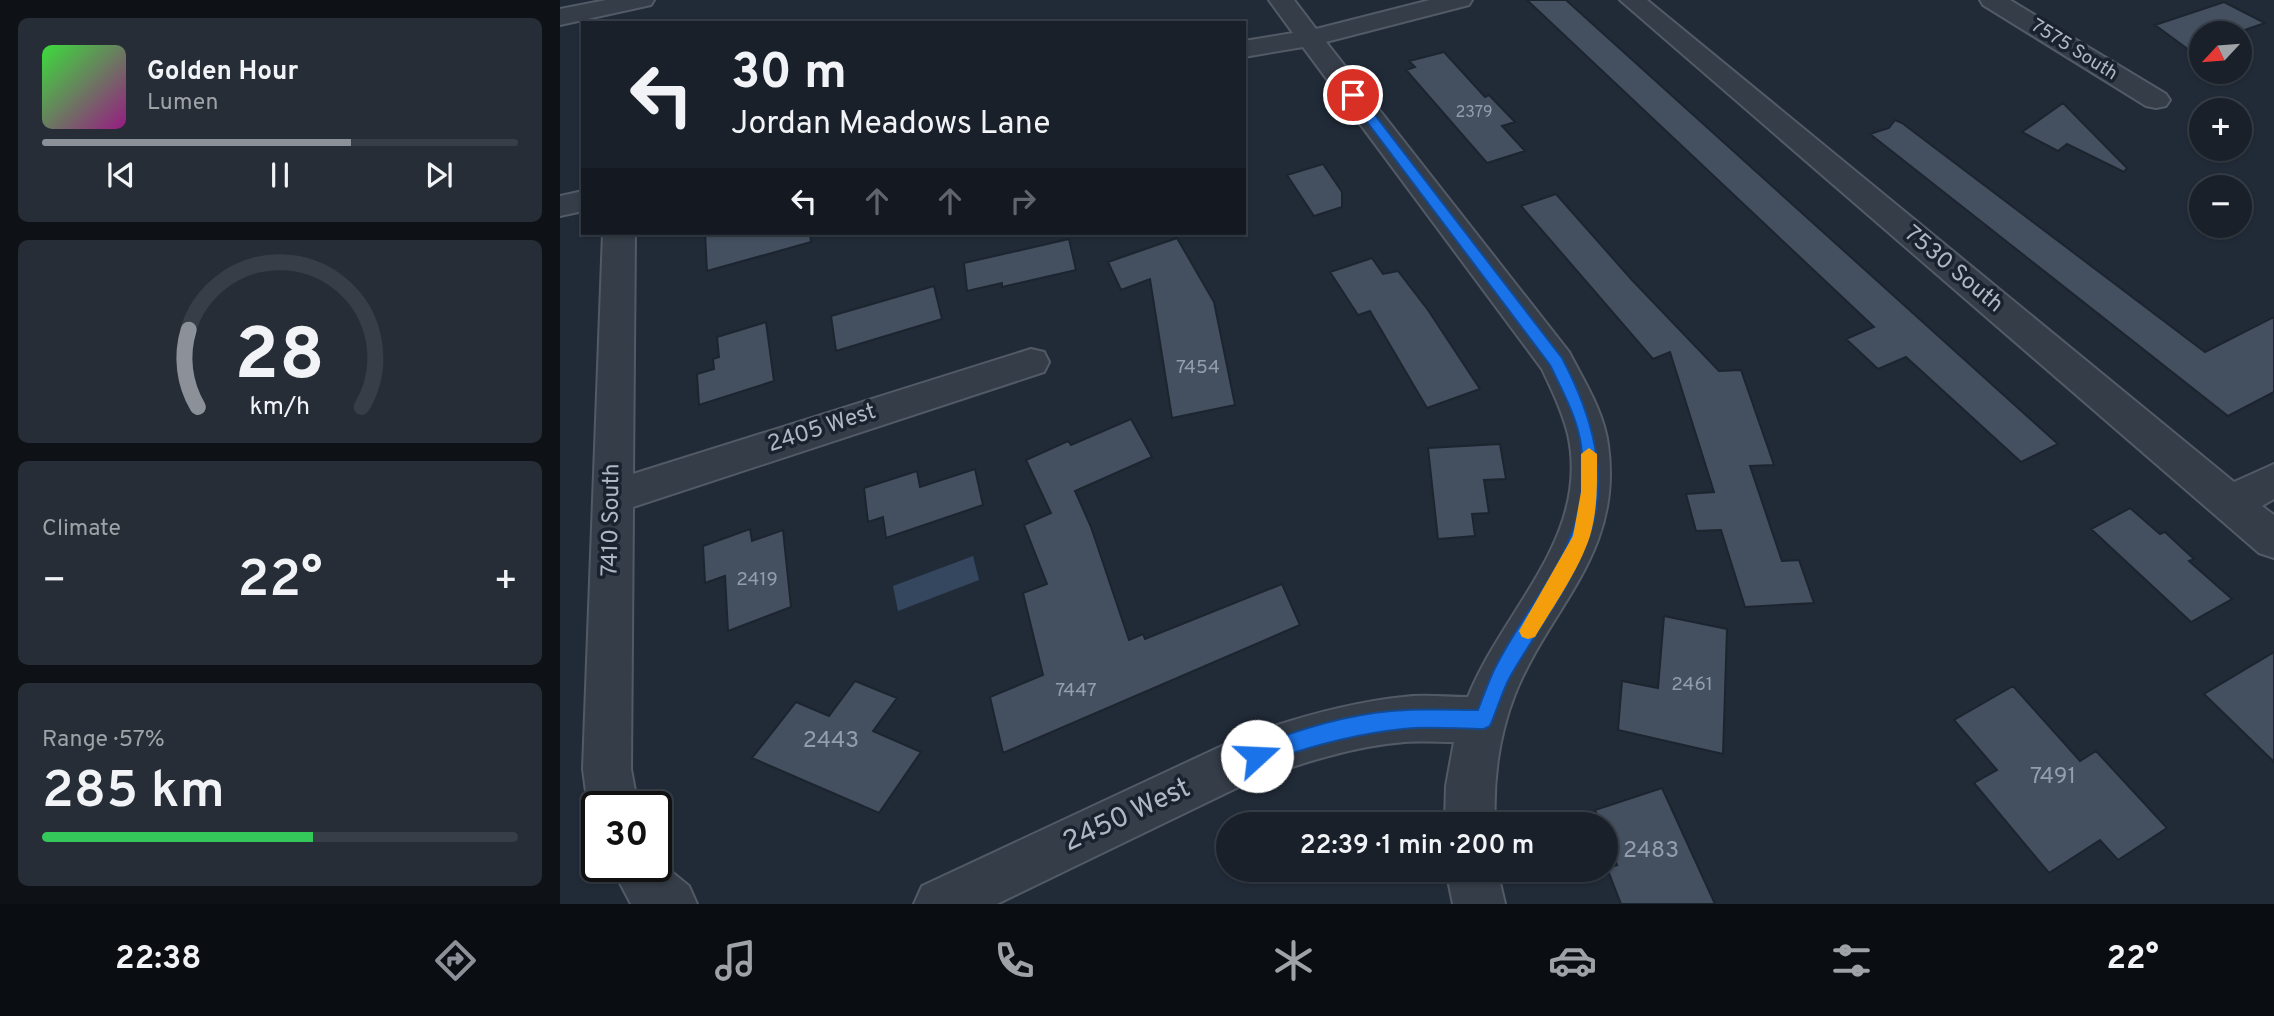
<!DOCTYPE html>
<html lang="en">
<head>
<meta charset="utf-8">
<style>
  :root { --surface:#19202a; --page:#262d36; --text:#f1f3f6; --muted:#9fa3a8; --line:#373e47; --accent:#8c9099 }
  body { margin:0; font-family:Overpass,sans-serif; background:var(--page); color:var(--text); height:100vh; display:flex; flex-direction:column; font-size:26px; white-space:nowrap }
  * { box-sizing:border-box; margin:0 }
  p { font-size:23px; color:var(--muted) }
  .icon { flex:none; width:38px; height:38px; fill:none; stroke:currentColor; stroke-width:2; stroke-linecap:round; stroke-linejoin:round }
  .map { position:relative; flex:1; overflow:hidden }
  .panel { display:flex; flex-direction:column; gap:18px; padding:18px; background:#0e1217; width:560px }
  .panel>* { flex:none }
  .banner { position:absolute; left:21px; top:21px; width:665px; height:214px; border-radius:0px; box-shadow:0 2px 5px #0004,0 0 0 2px var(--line); background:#19202a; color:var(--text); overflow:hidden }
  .needle { width:46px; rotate:244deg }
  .fabs { position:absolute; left:1629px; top:21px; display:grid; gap:14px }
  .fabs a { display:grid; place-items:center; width:63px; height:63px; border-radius:50%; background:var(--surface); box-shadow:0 2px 5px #0004,0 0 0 2px var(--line); font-size:35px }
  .speed { position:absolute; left:21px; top:791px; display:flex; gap:14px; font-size:35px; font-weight:700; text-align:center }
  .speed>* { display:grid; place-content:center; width:91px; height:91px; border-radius:50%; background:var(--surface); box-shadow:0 2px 5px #0004,0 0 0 2px var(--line); line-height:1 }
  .speed .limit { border:4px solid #111; border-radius:10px; background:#fff; color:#111 }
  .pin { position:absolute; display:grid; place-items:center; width:60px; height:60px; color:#fff; margin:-30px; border:4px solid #fff; border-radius:50%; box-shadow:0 2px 7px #0007 }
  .me { position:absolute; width:77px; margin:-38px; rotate:70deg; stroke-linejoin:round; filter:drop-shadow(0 0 5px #0008) }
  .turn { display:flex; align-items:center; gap:24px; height:147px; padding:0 35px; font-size:32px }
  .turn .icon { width:91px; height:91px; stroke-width:2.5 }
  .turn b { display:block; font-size:49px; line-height:60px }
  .lanes { display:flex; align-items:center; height:66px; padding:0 35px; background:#0003; justify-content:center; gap:35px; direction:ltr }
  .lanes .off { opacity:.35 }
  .big { font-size:52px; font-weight:600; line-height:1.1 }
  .panel .widget { flex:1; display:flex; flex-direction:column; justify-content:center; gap:10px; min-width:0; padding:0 24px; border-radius:10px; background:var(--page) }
  .panel .dial { align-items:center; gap:0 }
  .dial svg { height:182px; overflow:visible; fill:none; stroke:var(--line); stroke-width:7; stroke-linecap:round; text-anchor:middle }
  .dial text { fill:var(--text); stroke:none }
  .song { display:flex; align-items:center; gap:21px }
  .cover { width:84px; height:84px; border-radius:10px; background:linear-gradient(135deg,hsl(120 70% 55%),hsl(310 70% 35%)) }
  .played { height:7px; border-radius:4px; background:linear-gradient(90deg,var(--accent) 65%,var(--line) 65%) }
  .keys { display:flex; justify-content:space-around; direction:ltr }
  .heat { display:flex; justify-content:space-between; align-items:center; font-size:38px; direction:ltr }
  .charge { height:10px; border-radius:5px; background:linear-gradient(90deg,#34c759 57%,var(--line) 0) }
  .trip { position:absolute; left:656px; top:812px; width:402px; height:70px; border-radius:35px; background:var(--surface); box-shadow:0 2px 5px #0004,0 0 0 2px var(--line); font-weight:600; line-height:70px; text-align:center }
  .dock { display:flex; height:112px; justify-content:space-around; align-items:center; background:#0a0d11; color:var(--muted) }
  .dock .icon { width:49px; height:49px }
  .dock .current { color:var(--accent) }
  .dock b { font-size:32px; color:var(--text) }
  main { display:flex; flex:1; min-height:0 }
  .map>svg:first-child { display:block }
</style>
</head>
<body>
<main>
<section class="panel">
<div class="widget">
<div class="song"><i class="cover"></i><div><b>Golden Hour</b><p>Lumen</p></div></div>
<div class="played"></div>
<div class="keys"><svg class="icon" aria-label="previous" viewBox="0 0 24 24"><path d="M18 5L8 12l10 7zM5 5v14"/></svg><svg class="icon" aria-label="pause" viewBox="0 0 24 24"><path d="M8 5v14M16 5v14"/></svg><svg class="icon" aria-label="next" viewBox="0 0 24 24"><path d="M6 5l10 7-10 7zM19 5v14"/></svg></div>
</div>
<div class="widget dial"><svg viewBox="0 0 100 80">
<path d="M14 69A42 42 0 1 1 86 69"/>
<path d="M14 69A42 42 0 0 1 10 35" stroke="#8c9099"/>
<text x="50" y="56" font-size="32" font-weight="700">28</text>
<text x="50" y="72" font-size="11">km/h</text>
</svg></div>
<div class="widget"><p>Climate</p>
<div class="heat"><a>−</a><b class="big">22°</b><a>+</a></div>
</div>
<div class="widget"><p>Range · 57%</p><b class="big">285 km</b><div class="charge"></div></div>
</section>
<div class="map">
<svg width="1714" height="904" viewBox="0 0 1714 904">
  <rect width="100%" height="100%" fill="#212b38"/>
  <path fill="#35465f" d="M 413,556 L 419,580 L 338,611 L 333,586 Z"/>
  <path fill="#445060" stroke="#1c242f" stroke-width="2" d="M 967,0 L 1006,0 L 1498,444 L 1461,462 L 1346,357 L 1318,369 L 1286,339 L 1314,327 Z
    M 1664,2 L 1705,23 L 1676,33 L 1642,33 L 1642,46 L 1629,50 L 1595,25 Z
    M 884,52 L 925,97 L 929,95 L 955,122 L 942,126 L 965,151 L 927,163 L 846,70 L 855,67 L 849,61 Z
    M 1503,103 L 1567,168 L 1564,172 L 1507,144 L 1498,151 L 1462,132 Z
    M 1335,120 L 1342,123 L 1645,352 L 1714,317 L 1714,392 L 1668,416 L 1310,134 L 1329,128 Z
    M 763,164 L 782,192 L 782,207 L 754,216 L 727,175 Z
    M 996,194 L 1072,280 L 1159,371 L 1181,370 L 1214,465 L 1190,466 L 1222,561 L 1239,560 L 1254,603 L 1185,607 L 1161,530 L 1136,531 L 1126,494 L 1154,492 L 1110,352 L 1093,359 L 961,206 Z
    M 145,233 L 250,233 L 251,242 L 147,271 Z
    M 617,238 L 654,302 L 675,405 L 612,418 L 590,279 L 561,290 L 548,262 Z
    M 509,239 L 516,270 L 442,287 L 442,283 L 407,291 L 404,263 Z
    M 812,258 L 823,274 L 838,271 L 868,310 L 920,389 L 867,408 L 810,311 L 798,315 L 770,272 Z
    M 374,286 L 382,319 L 276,351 L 271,316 Z
    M 206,322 L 214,381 L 139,405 L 137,374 L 154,369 L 153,359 L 159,357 L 157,337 Z
    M 571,419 L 592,457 L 515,491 L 531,527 L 569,640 L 583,634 L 585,639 L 722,584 L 740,625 L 443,753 L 430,697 L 483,675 L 463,593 L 487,584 L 464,525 L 491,513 L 466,460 L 508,441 L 511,445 Z
    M 940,444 L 946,479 L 924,480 L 929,513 L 912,514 L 915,536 L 878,539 L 868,448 Z
    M 415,469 L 423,505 L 326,538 L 323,517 L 308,522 L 304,488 L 357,471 L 360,487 Z
    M 1570,508 L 1600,534 L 1605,532 L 1634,559 L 1629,561 L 1672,599 L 1631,622 L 1531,529 Z
    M 190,529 L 192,541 L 223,530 L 231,607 L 168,631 L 165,576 L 145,583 L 143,546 Z
    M 1104,616 L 1167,629 L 1163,754 L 1058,730 L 1062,681 L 1098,688 Z
    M 1714,652 L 1714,762 L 1644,694 Z
    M 295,681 L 337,698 L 313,731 L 361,752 L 319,813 L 192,758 L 236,702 L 269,716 Z
    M 1453,686 L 1520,761 L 1536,751 L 1607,828 L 1558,860 L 1540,840 L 1489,873 L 1414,783 L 1437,770 L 1394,720 Z
    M 1102,788 L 1155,904 L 1061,904 L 1047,868 L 1057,865 L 1046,838 L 1046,824 L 1041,824 L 1035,810 Z"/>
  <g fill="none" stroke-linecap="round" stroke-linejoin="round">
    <g stroke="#525a66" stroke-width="4">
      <path id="minor" d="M 46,0 L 94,0 L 91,5 L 0,25 L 0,9 Z
        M 709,0 L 734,0 L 756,29 L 870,0 L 912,0 L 909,5 L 766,42 L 1009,352 C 1024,381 1044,412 1048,445 C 1063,554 991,605 955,694 C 939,735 933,780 935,824 L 885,824 L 886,786 L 894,742 C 878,742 861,741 845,742 C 792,746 739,764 689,782 L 437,904 L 354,904 L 362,886 L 679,738 C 732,719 786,703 843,697 C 864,694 887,697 908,697 C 943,609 1031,537 1008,434 C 1002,411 992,390 982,369 L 743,47 L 684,57 L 684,41 L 733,33 Z
        M 1060,0 L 1087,0 L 1674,482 L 1714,464 L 1714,499 L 1702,506 L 1714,515 L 1714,558 L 1699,553 Z
        M 1420,0 L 1450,0 L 1606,94 L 1610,100 L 1606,106 L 1596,108 L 1586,106 L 1423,5 Z
        M 23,191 L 23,211 L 0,216 L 0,196 Z
        M 43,233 L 75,233 L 73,474 L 471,349 L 484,352 L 489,362 L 484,372 L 73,507 L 71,769 L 78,807 L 37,807 L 37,825 L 28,807 L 23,769 Z
        M 96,851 L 107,868 L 129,886 L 137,904 L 71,904 L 51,866 L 96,866 Z
        M 886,870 L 937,870 L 945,904 L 893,904 Z"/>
    </g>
    <use href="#minor" fill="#353d48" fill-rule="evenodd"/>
  </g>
  <path fill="#1a73e8" stroke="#114b97" stroke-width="2" d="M 789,93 L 798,93 L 1002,358 C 1031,413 1051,476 1029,537 C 1011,587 976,631 950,677 C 942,692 937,710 930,726 L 924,729 C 897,729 869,726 843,729 C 793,734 744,748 697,765 L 690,763 L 687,756 L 690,749 C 738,729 795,712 847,710 C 871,709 894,710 918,710 C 923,697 928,683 934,670 C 973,591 1034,544 1021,445 C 1017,417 1002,390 990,365 L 789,98 Z"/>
  <path fill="#f59e0b" d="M 1029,448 L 1037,454 C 1037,482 1038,509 1030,536 C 1019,570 993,607 975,637 L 968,639 L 962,637 L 959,631 L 1013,536 L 1021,492 L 1021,454 Z"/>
  <g text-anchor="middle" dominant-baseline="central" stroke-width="7" stroke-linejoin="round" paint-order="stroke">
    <g font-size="16" fill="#949dac">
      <text x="914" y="113">2379</text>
    </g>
    <g font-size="19" fill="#afb7c5" stroke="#1a222d">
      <text transform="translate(1514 50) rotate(32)">7575 South</text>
    </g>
    <g font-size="19" fill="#949dac">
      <text x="638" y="368">7454</text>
      <text x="197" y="580">2419</text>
      <text x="1132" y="685">2461</text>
      <text x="516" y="691">7447</text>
    </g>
    <g font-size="23" fill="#afb7c5" stroke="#1a222d">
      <text transform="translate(1393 270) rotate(40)">7530 South</text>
      <text transform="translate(262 429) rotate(-18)">2405 West</text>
      <text transform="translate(52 520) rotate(-89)">7410 South</text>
    </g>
    <g font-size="23" fill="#949dac">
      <text x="271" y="741">2443</text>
      <text x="1493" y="777">7491</text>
      <text x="1091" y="851">2483</text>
    </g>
    <g font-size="28" fill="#afb7c5" stroke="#1a222d">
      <text transform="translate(567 816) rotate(-25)">2450 West</text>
    </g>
  </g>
</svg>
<div class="fabs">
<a><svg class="needle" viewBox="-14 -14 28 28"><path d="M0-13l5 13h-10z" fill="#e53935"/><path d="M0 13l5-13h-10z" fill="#9fa3a8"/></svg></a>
<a>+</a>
<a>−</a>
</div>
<div class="speed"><div class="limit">30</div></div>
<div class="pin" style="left:793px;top:95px;background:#d93025"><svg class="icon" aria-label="arrive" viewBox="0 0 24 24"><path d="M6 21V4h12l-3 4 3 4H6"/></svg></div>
<svg class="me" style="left:697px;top:756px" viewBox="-20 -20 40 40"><circle r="19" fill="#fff"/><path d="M0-13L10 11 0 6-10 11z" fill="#1a73e8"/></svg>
<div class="trip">22:39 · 1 min · 200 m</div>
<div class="banner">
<div class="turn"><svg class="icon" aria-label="left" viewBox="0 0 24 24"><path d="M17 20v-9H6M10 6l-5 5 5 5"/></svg><div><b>30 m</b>Jordan Meadows Lane</div></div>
<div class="lanes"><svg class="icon" aria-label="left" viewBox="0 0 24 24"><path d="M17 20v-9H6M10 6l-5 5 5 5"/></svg><svg class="icon off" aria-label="ahead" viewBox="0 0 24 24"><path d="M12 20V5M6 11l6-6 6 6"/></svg><svg class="icon off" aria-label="ahead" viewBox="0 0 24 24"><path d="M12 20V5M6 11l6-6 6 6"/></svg><svg class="icon off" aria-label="right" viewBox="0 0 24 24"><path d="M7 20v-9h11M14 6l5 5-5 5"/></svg></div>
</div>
</div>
</main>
<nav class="dock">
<b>22:38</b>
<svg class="icon current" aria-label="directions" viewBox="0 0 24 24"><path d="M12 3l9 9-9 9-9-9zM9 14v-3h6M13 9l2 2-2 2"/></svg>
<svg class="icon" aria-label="music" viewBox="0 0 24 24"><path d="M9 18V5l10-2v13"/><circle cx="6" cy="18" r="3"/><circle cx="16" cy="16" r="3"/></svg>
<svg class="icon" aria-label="phone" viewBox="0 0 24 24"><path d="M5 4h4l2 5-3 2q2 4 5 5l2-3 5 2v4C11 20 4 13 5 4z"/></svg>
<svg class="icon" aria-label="climate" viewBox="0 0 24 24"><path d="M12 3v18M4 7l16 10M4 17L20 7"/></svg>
<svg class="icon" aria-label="car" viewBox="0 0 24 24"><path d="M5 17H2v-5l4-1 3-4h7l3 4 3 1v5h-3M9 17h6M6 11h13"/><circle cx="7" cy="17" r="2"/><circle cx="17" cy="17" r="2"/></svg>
<svg class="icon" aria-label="filters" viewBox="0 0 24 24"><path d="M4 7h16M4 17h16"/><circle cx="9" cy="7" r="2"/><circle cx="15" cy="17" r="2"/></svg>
<b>22°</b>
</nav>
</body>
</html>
